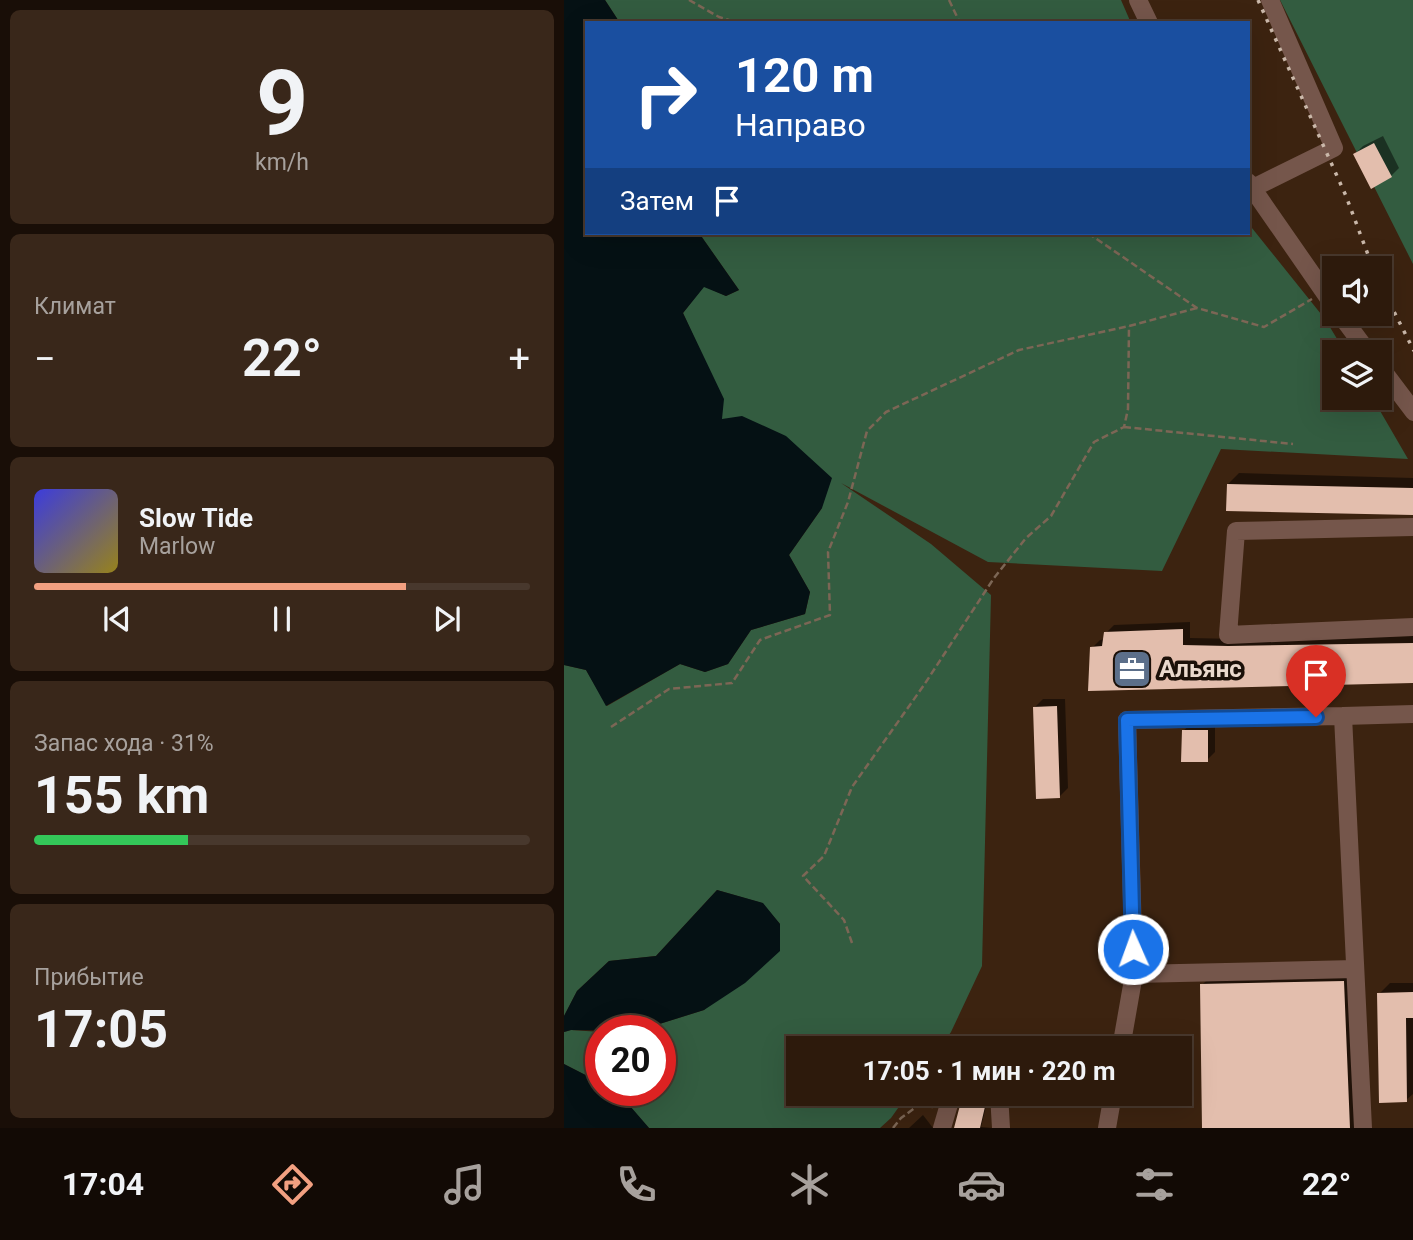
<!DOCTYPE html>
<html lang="ru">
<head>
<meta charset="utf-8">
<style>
  :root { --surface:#2d1a0c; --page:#39271a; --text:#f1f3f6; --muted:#a7a19d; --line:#48382d; --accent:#f2a081 }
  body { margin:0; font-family:Roboto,sans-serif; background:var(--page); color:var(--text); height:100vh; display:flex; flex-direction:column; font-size:26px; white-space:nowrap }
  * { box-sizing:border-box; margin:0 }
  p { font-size:23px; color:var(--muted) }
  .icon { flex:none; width:38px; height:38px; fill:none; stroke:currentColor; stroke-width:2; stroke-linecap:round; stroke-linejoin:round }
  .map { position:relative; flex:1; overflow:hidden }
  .side { display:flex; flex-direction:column; gap:10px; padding:10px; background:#190e07; width:564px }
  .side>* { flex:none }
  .guide { position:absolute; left:21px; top:21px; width:665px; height:214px; border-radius:0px; box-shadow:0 7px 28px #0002,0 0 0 2px var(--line); background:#1a4fa0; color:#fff; overflow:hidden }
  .fabs { position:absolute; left:758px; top:256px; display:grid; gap:14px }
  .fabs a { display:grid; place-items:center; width:70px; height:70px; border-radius:0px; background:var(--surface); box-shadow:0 7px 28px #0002,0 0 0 2px var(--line); font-size:35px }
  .speed { position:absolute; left:21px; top:1015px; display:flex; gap:14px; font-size:35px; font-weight:700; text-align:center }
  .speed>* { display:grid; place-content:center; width:91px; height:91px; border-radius:50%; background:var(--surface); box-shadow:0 7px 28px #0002,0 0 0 2px var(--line); line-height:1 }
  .speed .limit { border:10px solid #d22; background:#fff; color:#111 }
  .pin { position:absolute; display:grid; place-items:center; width:60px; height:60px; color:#fff; margin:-72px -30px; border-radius:50% 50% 50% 0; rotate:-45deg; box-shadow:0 0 7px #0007 }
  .pin .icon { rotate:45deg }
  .me { position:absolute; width:77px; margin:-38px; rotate:358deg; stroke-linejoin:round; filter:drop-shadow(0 0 5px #0008) }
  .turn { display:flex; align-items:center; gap:24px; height:147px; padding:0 35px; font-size:32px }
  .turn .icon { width:91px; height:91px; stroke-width:2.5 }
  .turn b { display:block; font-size:49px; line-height:60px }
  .then { display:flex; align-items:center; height:66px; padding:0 35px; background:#0003; gap:14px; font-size:26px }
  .big { font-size:52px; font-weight:700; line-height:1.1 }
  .side .widget { flex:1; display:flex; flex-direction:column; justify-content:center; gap:10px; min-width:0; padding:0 24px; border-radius:10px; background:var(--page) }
  .side .dial { align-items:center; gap:0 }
  .dial b { font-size:91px; line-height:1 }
  .song { display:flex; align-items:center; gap:21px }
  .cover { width:84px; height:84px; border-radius:10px; background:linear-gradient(135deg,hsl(240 70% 55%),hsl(50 70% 35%)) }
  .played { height:7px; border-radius:4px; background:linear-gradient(90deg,var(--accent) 75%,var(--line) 75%) }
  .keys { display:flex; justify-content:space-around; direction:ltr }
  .heat { display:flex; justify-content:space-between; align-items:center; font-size:38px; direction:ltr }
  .charge { height:10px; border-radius:5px; background:linear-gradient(90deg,#34c759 31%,var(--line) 0) }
  .trip { position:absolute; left:222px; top:1036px; width:406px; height:70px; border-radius:0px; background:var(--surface); box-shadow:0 7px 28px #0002,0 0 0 2px var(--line); font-weight:700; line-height:70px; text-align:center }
  .tabs { display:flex; height:112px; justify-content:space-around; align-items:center; background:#120a05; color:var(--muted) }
  .tabs .icon { width:49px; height:49px }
  .tabs .on { color:var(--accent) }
  .tabs b { font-size:32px; color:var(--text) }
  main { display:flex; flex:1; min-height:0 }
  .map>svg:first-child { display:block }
</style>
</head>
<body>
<main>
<section class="side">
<div class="widget dial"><b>9</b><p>km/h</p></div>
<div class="widget"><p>Климат</p>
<div class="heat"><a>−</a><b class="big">22°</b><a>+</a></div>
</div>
<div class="widget">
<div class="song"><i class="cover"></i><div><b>Slow Tide</b><p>Marlow</p></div></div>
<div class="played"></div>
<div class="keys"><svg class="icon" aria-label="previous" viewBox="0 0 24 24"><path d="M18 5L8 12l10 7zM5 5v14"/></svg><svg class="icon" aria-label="pause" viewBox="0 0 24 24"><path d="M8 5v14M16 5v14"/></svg><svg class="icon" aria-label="next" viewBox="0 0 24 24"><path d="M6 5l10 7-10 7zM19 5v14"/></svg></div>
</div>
<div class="widget"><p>Запас хода · 31%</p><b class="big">155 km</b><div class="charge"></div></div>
<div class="widget"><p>Прибытие</p><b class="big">17:05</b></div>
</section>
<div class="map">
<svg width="850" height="1128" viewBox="0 0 850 1128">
  <rect width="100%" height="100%" fill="#3c2310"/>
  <path fill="#335c40" d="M 41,0 L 557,0 L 567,23 L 56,23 Z
    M 716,0 L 849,0 L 849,264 Z
    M 684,223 L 761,319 L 781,352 L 770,352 L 770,397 L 808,397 L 844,459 L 657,449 L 598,571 L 424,562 L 277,483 L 367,544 L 427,595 L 418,966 L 387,1032 L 376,1048 L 234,1048 L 234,1094 L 344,1094 L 327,1118 L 316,1128 L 85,1128 L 51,1090 L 96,1090 L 96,1031 L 73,1031 L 140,1010 L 216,924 L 198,903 L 153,890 L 92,956 L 45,961 L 13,991 L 0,1016 L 0,665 L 22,670 L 43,706 L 116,664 L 141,672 L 164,664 L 187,630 L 241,614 L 246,592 L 225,555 L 258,508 L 158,420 L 133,344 L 119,313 L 140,286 L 162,296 L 175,290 L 135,233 L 164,233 L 168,237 L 170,233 L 684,233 Z
    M 7,1030 L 37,1032 L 37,1083 L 0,1064 L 0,1032 Z"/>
  <path fill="#051114" d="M 0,0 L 41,0 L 56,23 L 23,23 L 23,233 L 135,233 L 175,290 L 162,296 L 140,287 L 119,313 L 160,399 L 158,419 L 178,416 L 222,436 L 268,478 L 258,508 L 225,555 L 246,592 L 241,614 L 187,630 L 164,664 L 141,672 L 116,664 L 42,706 L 22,670 L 0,665 Z
    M 153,890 L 199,903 L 216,924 L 216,951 L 181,983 L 140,1010 L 73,1031 L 7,1030 L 0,1032 L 0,1016 L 13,991 L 45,961 L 92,956 Z
    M 0,1064 L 37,1083 L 37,1090 L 54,1092 L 85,1128 L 0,1128 Z"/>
  <path fill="#0007" d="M 819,136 L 835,168 L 827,176 L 791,154 L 799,146 Z
    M 675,473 L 850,478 L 850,513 L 664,484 Z
    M 626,622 L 626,638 L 674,639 L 850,636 L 850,681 L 528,648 L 536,640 L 541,639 L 542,633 L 550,625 Z
    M 479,699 L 501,699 L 504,788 L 496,796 L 471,707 Z
    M 628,723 L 651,723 L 651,752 L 643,760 L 619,731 Z
    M 788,973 L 793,1128 L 640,1128 L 638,985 L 646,977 Z
    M 826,983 L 850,983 L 850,1093 L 842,1100 L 815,994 Z
    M 401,1094 L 425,1094 L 417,1127 L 428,1128 L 392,1128 Z
    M 359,1115 L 369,1128 L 345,1128 Z"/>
  <path fill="#e3bead" d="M 810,143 L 828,177 L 807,189 L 789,154 Z
    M 663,484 L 850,488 L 850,515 L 662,511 Z
    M 619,629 L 619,645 L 664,646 L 850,643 L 850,683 L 524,691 L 526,647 L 538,646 L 540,632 Z
    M 493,706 L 496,798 L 472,799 L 469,707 Z
    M 618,730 L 644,730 L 644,762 L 617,762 Z
    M 780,981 L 786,1128 L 638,1128 L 636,984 Z
    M 850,992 L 850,1018 L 842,1018 L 843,1102 L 815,1103 L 813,993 Z
    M 399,1094 L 424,1094 L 416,1128 L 390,1128 Z"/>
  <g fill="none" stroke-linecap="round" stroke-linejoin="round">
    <path stroke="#7c6655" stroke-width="2.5" stroke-dasharray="7 3.5" stroke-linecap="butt" d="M 125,0 L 155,17 L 175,23
      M 385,0 L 396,23
      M 524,233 L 633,308 L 700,327 L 748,299
      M 560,427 L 729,444
      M 47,727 L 105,689 L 168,683 L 196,640 L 266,615 L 264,552 L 284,502 L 303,431 L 322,412 L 455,350 L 565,326 L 633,308
      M 288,943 L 280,920 L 239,876 L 260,856 L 288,787 L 360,685 L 430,578 L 462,538 L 487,516 L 530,442 L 560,427 L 564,409 L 565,326
      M 329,1128 L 337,1118 L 355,1105 L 369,1107"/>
    <path stroke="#75564b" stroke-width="18" d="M 574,0 L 585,23
      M 684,182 L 770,306
      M 689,188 L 770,148 L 706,0
      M 775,313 L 804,352
      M 816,367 L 850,412
      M 850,527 L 672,531 L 664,635 L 850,627
      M 779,716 L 563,720 L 570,974 L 791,969
      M 557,1048 L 570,974
      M 435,1094 L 437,1128
      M 378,1128 L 388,1094
      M 543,1128 L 549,1094
      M 799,1128 L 779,716 L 850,714"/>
    <path stroke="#cab8aa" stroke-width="3.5" stroke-dasharray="3.5 7" stroke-linecap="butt" d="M 694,0 L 782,196 L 809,268
      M 816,284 L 850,351"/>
  </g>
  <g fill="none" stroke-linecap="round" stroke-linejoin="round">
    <g stroke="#114b97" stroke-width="18">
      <path id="route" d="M 569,949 L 563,720 L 752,717"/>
    </g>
    <use href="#route" stroke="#1a73e8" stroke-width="12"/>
  </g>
  <defs>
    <g id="office-square" transform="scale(2.0125)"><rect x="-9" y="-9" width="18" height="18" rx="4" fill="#5c6f8a" stroke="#1b1008"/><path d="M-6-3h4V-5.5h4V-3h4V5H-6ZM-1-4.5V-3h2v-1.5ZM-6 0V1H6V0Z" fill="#fff"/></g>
  </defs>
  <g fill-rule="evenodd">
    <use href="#office-square" x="568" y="669"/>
  </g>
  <g text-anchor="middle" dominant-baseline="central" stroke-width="7" stroke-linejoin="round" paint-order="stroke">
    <g font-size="24" font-weight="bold" fill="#ead9cd" stroke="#1b1008" text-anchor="start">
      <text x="595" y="669">Альянс</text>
    </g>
  </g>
</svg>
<div class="fabs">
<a><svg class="icon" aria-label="sound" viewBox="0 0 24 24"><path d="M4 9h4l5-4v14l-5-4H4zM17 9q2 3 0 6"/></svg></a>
<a><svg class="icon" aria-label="layers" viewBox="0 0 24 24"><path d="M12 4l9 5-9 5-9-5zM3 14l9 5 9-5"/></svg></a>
</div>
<div class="speed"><div class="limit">20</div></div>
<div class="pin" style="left:752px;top:717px;background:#d93025"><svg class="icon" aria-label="arrive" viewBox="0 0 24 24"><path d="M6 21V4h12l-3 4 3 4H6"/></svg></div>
<svg class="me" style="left:569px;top:949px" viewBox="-20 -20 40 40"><circle r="17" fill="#1a73e8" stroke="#fff" stroke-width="3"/><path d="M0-11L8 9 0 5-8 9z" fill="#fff"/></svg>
<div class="trip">17:05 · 1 мин · 220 m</div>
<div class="guide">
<div class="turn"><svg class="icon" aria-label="right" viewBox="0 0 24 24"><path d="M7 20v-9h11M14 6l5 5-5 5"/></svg><div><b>120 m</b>Направо</div></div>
<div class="then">Затем<svg class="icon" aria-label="arrive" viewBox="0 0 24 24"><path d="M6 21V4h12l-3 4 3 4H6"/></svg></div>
</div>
</div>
</main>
<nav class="tabs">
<b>17:04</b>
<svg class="icon on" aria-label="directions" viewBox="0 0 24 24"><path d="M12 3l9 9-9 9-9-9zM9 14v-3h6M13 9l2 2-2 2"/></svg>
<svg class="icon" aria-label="music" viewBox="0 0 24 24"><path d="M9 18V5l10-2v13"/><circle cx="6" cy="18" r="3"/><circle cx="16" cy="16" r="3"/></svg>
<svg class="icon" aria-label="phone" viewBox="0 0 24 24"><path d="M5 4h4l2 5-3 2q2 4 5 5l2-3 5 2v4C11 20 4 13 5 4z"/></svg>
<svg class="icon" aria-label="climate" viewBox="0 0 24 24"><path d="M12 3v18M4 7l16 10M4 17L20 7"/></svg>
<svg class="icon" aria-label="car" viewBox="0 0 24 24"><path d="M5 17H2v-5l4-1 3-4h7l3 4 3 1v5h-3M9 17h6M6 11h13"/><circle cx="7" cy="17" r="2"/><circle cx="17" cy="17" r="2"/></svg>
<svg class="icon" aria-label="filters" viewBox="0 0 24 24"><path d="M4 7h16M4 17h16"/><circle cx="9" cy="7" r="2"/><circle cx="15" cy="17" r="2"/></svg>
<b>22°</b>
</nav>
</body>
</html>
